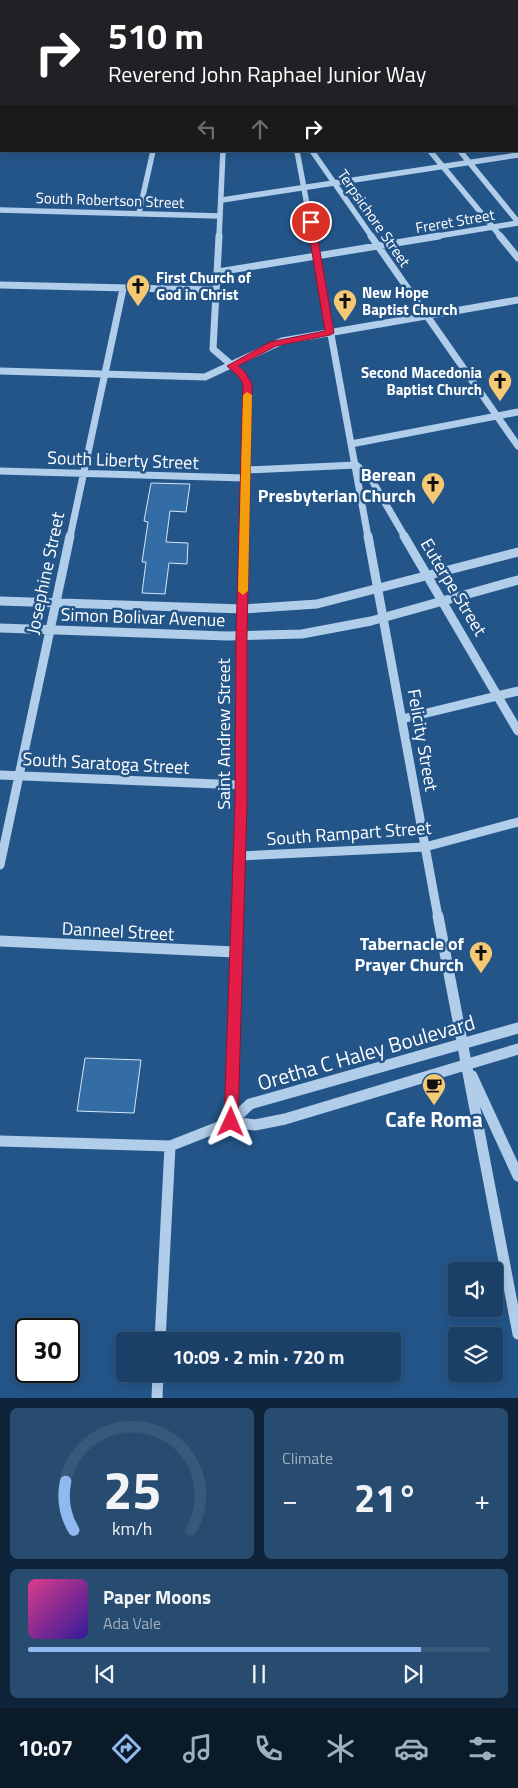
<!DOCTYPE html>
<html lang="en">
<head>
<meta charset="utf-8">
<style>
  :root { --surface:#1b4067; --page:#284b70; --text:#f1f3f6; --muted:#a0afc0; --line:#39597b; --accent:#90b9f0 }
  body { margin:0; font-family:"Titillium Web",sans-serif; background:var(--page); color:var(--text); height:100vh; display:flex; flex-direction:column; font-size:19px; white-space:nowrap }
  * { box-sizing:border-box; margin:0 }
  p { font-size:16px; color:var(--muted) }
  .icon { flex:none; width:28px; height:28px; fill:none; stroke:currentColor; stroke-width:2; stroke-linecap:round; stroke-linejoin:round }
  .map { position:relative; height:1398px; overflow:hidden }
  .drawer { display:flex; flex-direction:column; gap:10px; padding:10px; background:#0f2339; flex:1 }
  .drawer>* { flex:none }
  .banner { position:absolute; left:0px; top:0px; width:519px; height:152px; box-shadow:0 2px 12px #0003,0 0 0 1px var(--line); background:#202124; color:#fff; overflow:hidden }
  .controls { position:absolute; left:448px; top:1262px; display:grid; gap:10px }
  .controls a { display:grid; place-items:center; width:55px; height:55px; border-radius:5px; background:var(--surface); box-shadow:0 2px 12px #0003,0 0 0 1px var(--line); font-size:25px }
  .speed { position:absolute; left:15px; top:1318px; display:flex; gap:10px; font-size:25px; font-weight:700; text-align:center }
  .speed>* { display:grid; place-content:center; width:65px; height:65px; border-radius:50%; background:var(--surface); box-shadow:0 2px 12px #0003,0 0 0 1px var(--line); line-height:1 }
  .speed .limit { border:2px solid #111; border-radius:8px; background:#fff; color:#111 }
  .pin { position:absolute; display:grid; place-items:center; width:42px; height:42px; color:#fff; margin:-21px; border:2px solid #fff; border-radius:50%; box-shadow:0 1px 5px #0007 }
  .me { position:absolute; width:55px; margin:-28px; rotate:1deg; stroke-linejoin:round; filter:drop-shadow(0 0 4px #0008) }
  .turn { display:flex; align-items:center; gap:18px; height:105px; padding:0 25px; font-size:22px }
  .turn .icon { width:65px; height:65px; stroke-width:2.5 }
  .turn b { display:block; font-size:35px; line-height:42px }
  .lanes { display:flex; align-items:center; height:48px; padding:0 25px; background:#0003; justify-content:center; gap:25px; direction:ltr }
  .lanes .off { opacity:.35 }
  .big { font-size:38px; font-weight:700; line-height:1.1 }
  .drawer .tile { flex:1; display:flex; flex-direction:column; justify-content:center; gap:8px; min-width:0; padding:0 18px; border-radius:8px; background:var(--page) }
  .drawer .dial { align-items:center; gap:0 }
  .dial svg { height:130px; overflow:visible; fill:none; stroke:var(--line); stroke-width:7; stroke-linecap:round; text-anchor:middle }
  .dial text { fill:var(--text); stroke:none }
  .song { display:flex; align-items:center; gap:15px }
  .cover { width:60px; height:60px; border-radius:8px; background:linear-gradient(135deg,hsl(330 70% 55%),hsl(250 70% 35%)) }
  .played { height:5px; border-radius:2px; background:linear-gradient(90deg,var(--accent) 85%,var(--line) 85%) }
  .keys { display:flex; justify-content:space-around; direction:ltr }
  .heat { display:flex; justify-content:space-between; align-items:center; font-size:28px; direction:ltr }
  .drawer .tiles { flex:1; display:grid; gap:10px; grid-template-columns:1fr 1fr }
  .tile:last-child { grid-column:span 2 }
  .trip { position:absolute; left:116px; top:1332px; width:285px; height:50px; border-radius:5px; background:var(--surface); box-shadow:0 2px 12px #0003,0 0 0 1px var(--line); font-weight:700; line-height:50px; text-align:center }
  .menu { display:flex; height:80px; justify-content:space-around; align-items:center; background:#0b1a29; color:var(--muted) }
  .menu .icon { width:35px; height:35px }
  .menu .selected { color:var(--accent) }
  .menu b { font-size:22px; color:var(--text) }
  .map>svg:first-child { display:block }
</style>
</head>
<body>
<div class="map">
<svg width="518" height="1398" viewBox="0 0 518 1398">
  <rect width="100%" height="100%" fill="#245589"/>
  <path fill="#346da6" stroke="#d4e6f7" d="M 151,483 L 190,484 L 186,512 L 170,511 L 166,542 L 188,543 L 187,564 L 169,563 L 165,594 L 142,593 L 146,562 L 142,562 L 148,522 L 144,521 Z
    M 85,1058 L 141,1060 L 134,1113 L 77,1111 Z"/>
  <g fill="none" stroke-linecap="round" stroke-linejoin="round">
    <path stroke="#b0cdea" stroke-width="5.5" d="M 461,1 L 471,0
      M 0,149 L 1,146
      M 297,151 L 313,237
      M 312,151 L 372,237
      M 430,151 L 501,237
      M 460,151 L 518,222
      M 222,200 L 518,155
      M 0,210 L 220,216
      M 139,213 L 153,151
      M 219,237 L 223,151
      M 432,237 L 518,223"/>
    <path stroke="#b0cdea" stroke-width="7" d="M 219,236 L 213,349 L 242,374 L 247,384 L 243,537
      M 313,236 L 368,537
      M 371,236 L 518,446
      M 500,236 L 518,258
      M 218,272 L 439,236
      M 0,285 L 214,290
      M 0,371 L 205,377 L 282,341 L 518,300
      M 351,444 L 518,412
      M 246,470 L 356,465 L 370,477 L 405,537
      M 0,471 L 245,478
      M 70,537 L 123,289"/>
    <path stroke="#b0cdea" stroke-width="9" d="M 368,536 L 438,917
      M 404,536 L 518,731
      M 0,601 L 243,609 L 317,604 L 518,552
      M 0,628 L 227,636 L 302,634 L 371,621 L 518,580
      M 402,719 L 518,691
      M 0,775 L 241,785
      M 239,856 L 425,847 L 518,822
      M 0,865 L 70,536
      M 237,917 L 241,785 L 243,536"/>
    <path stroke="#b0cdea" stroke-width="11" d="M 438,916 L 518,1334
      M 0,941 L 235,952
      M 472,1076 L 518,1176
      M 231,1122 L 237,916
      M 231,1122 L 255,1125 L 285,1119 L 518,1049
      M 0,1141 L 170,1146 L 231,1122 L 250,1104 L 518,1028
      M 160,1341 L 170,1146
      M 157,1398 L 158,1374"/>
  </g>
  <path fill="#e11d48" stroke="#92132f" d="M 311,219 L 315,222 L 334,333 L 330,335 L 276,346 L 238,366 L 245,372 L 252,384 L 247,637 L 247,803 L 238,1122 L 236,1127 L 231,1129 L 226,1127 L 224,1122 L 235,803 L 236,637 L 243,384 L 238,376 L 227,366 L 270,342 L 325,331 L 307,222 Z"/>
  <path fill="#f59e0b" d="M 247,392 L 252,395 L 248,591 L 243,595 L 238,591 L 243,395 Z"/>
  <defs>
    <g id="church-pin" transform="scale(1.25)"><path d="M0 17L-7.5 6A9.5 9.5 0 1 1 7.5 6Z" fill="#f5c873" stroke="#245589"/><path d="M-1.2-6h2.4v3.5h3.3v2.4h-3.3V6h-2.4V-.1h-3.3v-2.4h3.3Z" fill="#111"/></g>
    <g id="cafe-pin" transform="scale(1.25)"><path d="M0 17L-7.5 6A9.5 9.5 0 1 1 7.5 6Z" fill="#f5c873" stroke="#245589"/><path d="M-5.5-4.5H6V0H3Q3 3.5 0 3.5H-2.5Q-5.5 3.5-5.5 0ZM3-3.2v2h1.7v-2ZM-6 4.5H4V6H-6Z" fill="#111"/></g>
  </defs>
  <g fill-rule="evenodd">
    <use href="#church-pin" x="138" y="286"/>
    <use href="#church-pin" x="345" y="301"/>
    <use href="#church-pin" x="500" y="381"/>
    <use href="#church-pin" x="433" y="484"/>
    <use href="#church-pin" x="481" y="953"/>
    <use href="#cafe-pin" x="434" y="1085"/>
  </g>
  <g text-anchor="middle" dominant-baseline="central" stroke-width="5" stroke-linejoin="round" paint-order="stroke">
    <g font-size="15" fill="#fff" stroke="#245589">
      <text transform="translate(110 200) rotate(2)">South Robertson Street</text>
      <text transform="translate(374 218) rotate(55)">Terpsichore Street</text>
      <text transform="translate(455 221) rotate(-10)">Freret Street</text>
    </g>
    <g font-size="15" font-weight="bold" fill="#fff" stroke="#245589" text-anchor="start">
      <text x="156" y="277">First Church of<tspan x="156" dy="17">God in Christ</tspan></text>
      <text x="362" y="292">New Hope<tspan x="362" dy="17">Baptist Church</tspan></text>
      <text x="482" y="372" text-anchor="end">Second Macedonia<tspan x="482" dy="17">Baptist Church</tspan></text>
    </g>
    <g font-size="18" fill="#fff" stroke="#245589">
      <text transform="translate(123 460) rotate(2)">South Liberty Street</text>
      <text transform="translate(45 573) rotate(-78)">Josephine Street</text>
      <text transform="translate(454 587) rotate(59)">Euterpe Street</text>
      <text transform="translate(143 617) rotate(2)">Simon Bolivar Avenue</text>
      <text transform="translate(223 734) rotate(-90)">Saint Andrew Street</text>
      <text transform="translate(423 740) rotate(80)">Felicity Street</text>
      <text transform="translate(106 763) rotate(3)">South Saratoga Street</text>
      <text transform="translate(349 833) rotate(-4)">South Rampart Street</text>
      <text transform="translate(118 931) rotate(3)">Danneel Street</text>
    </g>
    <g font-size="18" font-weight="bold" fill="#fff" stroke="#245589" text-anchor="end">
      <text x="416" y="474">Berean<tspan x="416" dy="21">Presbyterian Church</tspan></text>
      <text x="464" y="943">Tabernacle of<tspan x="464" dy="21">Prayer Church</tspan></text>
    </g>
    <g font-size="21" fill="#fff" stroke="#245589">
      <text transform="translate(366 1052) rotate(-16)">Oretha C Haley Boulevard</text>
    </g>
    <g font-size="21" font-weight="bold" fill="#fff" stroke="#245589">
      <text x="434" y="1119">Cafe Roma</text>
    </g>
  </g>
</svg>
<div class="controls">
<a><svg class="icon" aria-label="sound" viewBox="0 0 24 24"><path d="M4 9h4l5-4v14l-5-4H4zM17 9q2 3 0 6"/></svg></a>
<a><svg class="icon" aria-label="layers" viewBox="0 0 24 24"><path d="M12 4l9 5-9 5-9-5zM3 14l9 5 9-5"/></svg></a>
</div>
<div class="speed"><div class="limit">30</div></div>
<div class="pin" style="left:311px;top:222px;background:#d93025"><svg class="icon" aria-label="arrive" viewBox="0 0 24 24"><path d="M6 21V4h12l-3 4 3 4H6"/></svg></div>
<svg class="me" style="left:231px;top:1122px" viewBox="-20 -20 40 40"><path d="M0-17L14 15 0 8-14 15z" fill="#e11d48" stroke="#fff" stroke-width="4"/></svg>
<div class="trip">10:09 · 2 min · 720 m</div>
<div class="banner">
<div class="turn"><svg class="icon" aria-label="right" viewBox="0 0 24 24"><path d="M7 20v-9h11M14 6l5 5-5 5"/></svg><div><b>510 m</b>Reverend John Raphael Junior Way</div></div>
<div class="lanes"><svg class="icon off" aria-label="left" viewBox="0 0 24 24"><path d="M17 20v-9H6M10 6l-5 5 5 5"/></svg><svg class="icon off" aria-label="ahead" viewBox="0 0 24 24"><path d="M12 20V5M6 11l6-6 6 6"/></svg><svg class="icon" aria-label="right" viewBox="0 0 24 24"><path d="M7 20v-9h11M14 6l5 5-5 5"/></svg></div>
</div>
</div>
<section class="drawer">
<div class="tiles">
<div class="tile dial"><svg viewBox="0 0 100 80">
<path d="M14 69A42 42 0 1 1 86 69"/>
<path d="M14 69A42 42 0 0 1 9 39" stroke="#90b9f0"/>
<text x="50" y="56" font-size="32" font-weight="700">25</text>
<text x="50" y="72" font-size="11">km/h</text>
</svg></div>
<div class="tile"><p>Climate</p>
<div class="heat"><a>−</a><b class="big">21°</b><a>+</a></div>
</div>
<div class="tile">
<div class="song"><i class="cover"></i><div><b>Paper Moons</b><p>Ada Vale</p></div></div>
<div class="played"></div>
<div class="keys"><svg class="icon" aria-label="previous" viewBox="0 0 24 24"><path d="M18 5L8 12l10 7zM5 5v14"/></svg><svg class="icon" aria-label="pause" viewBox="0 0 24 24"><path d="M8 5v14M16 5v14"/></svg><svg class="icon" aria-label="next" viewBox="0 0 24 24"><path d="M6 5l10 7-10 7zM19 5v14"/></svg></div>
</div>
</div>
</section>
<nav class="menu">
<b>10:07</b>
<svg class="icon selected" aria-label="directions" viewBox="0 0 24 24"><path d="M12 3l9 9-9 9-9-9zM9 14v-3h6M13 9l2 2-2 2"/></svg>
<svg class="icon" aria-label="music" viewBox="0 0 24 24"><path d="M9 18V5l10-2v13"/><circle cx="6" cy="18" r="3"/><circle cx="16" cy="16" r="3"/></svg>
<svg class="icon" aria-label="phone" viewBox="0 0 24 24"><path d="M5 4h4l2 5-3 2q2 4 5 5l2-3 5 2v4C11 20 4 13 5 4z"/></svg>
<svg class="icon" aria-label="climate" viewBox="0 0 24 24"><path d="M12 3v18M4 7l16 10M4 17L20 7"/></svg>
<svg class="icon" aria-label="car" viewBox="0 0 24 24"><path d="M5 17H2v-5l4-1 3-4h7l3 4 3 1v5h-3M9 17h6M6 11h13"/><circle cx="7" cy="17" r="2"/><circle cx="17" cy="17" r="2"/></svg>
<svg class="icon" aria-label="filters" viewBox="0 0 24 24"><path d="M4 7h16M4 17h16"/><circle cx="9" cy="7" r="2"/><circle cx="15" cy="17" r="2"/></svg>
</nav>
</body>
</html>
